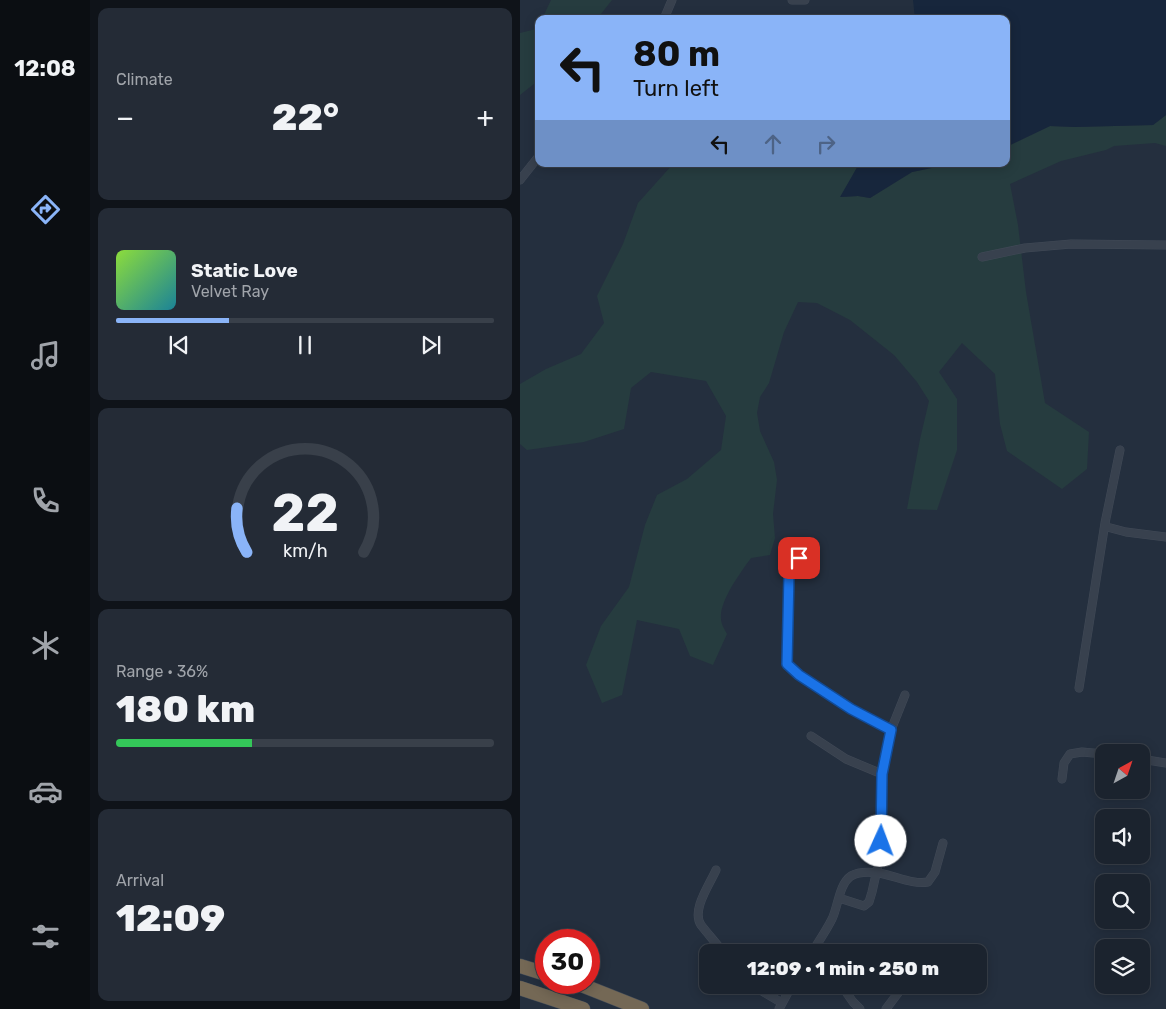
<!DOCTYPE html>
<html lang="en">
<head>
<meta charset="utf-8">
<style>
  :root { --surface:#1b232e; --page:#242b36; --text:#f1f3f6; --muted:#a0a4aa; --line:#39404a; --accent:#8ab4f8 }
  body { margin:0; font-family:Rubik,sans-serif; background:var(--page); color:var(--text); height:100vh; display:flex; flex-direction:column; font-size:19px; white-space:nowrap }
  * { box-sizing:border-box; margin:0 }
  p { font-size:16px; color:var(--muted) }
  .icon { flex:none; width:28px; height:28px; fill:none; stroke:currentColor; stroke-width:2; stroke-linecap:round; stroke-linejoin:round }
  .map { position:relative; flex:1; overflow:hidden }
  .details { display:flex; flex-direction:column; gap:8px; padding:8px; background:#0f1319; width:430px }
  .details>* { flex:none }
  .banner { position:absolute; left:15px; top:15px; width:475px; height:152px; border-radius:10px; box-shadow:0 2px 12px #0003,0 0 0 1px var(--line); background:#8ab4f8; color:#111; overflow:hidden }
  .needle { width:32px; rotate:40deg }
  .buttons { position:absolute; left:575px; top:744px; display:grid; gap:10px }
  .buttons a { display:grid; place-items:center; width:55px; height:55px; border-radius:10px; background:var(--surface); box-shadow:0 2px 12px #0003,0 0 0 1px var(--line); font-size:25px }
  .speed { position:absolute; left:15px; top:929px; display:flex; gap:10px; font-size:25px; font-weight:700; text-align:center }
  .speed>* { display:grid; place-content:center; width:65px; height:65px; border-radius:50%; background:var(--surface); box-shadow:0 2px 12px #0003,0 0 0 1px var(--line); line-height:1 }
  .speed .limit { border:8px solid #d22; background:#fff; color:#111 }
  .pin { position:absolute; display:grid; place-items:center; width:42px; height:42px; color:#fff; margin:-21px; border-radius:10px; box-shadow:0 2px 8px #0006 }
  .me { position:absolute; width:55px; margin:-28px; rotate:2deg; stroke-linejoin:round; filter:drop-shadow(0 0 4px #0008) }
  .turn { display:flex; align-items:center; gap:18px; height:105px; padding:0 15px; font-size:22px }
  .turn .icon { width:65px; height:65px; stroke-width:2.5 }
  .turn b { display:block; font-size:35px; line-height:42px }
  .lanes { display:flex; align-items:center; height:48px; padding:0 15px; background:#0003; justify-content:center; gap:25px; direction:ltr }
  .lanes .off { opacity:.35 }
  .big { font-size:38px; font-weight:800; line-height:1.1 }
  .details .card { flex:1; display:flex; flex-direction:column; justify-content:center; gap:8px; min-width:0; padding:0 18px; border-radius:10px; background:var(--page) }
  .details .dial { align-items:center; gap:0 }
  .dial svg { height:130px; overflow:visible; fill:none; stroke:var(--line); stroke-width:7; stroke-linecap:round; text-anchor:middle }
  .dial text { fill:var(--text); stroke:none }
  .song { display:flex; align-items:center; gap:15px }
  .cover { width:60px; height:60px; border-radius:8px; background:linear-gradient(135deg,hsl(90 70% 55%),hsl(190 70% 35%)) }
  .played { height:5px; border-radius:2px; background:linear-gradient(90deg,var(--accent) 30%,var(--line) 30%) }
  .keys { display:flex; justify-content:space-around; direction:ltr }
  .heat { display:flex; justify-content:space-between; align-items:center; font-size:28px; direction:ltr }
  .charge { height:8px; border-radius:4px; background:linear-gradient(90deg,#34c759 36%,var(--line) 0) }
  .trip { position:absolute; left:179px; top:944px; width:288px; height:50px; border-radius:10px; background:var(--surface); box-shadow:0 2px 12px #0003,0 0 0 1px var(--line); font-weight:800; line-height:50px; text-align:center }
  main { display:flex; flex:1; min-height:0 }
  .tab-bar { display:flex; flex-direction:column; width:90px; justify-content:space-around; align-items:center; background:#0b0e12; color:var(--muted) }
  .tab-bar .icon { width:35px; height:35px }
  .tab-bar .active { color:var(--accent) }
  .tab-bar b { font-size:22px; color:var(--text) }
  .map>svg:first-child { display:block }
</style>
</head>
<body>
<main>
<nav class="tab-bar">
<b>12:08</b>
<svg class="icon active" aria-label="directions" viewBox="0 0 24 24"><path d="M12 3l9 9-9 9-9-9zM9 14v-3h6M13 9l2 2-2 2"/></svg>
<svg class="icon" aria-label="music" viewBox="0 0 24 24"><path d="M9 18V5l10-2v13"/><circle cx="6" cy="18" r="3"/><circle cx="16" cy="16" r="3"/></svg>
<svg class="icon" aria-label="phone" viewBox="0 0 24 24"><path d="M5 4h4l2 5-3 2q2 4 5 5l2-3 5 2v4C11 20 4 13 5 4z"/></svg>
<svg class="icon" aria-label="climate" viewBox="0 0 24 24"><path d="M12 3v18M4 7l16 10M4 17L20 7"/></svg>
<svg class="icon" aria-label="car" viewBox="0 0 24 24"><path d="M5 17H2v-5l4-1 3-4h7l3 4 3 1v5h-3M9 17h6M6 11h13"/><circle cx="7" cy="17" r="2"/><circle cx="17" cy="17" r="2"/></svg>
<svg class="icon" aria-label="filters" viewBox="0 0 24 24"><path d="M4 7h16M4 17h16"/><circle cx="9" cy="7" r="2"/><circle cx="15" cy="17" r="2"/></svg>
</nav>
<section class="details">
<div class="card"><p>Climate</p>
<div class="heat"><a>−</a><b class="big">22°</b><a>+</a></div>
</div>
<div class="card">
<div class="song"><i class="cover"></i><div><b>Static Love</b><p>Velvet Ray</p></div></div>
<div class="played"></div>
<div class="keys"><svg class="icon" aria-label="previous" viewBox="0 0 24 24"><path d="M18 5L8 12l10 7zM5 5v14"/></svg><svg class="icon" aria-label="pause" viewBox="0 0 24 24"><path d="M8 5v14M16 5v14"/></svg><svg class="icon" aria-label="next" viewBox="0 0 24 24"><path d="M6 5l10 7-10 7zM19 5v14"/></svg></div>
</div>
<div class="card dial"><svg viewBox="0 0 100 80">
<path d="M14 69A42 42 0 1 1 86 69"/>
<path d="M14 69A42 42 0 0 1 8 42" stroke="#8ab4f8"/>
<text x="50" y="56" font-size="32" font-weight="700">22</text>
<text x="50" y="72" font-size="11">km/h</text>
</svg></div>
<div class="card"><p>Range · 36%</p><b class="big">180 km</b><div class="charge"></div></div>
<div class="card"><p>Arrival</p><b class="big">12:09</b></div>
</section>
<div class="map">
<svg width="646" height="1009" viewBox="0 0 646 1009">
  <rect width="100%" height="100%" fill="#242f3e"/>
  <path fill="#263c3f" d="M 31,0 L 92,0 L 77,19 L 22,19 Z
    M 19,25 L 19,80 L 0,95 L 0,33 L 16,29 Z
    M 646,115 L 646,146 L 635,143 L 594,146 L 586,150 L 541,161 L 490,184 L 498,225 L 506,292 L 525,403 L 569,432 L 567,469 L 542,489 L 487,451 L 480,424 L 475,374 L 442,343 L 419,372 L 437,399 L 437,450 L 417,510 L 387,509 L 400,439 L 409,401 L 397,382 L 374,355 L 330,320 L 297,303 L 278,302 L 264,332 L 249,383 L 240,397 L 237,413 L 240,431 L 254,462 L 257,480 L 253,514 L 255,538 L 250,555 L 231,558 C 221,572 199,601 201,619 C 201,624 205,630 207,634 L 193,665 L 170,656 L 159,629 L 117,620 L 102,695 L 82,703 L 66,665 L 81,626 L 109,587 L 125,525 L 137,495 L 167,479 L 201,450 L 206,416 L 186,381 L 131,372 L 111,388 L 104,429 L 64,442 L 7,450 L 0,444 L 0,384 L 26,369 L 61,354 L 84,323 L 77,296 L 103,244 L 118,203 L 153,164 L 339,164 L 321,197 L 338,196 L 350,198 L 392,172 L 426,165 L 486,164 L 486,147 L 530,126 L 555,127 L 633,125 Z"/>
  <path fill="#17263c" d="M 393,0 L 646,0 L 646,115 L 633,125 L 555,127 L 530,126 L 486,147 L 486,19 L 395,19 Z
    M 339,164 L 460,164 L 457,166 L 426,165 L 392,172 L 350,198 L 338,196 L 320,197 Z"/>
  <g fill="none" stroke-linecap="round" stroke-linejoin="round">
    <g stroke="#414a57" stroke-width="9">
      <path id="street" d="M 272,0 L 285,0
        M 144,19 L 152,0
        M 0,180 L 19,156
        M 462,257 L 505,248 L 551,244 L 646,245
        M 600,450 L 585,523 L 587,527 L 606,532 L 646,537
        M 279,558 L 269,573 L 267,664 L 279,675 L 331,709 L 371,730
        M 559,688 L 585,523
        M 291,736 L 326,759 L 362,774
        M 621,759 L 646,763
        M 542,779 L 544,763 L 550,754 L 562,752 L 584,754
        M 196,870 C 190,884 171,910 181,925 C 188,934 196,943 203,952
        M 319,898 L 344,906 L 349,902 L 352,892 L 361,852 L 362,774 L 364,762 L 371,730 L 385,695
        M 292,952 C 299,941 306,931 312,919 C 318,907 319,884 331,876 C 338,872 350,872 358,873 C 374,875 392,885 408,882 L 415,872 L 423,843
        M 232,985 L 262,1003
        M 321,985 L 333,1002 L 340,1009
        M 259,1009 L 272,985
        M 366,1009 L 384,985"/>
    </g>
    <g stroke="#434c59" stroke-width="15">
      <path id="highway" d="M 0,966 L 26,974
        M 54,982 L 122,1009
        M 0,988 L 63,1009"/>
    </g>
    <use href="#street" stroke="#38414e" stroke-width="8"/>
    <use href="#highway" stroke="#746855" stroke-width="14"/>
  </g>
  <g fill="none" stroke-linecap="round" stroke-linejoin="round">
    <g stroke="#114b97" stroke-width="12">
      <path id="route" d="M 279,558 L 269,574 L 267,664 L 279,675 L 331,709 L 371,730 L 362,774 L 361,841"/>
    </g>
    <use href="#route" stroke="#1a73e8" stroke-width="9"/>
  </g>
</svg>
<div class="buttons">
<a><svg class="needle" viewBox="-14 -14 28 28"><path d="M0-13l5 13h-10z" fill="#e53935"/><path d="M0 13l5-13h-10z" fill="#a0a4aa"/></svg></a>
<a><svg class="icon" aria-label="sound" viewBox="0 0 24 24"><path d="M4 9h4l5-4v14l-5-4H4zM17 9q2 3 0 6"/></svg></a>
<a><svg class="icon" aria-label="search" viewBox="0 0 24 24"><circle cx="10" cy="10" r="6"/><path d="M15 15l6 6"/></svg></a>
<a><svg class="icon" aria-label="layers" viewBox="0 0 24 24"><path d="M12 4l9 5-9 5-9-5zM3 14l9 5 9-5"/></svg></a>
</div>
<div class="speed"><div class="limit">30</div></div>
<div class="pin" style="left:279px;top:558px;background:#d93025"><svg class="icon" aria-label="arrive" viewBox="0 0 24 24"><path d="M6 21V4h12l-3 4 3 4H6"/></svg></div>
<svg class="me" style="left:361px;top:841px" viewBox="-20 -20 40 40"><circle r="19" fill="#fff"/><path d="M0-13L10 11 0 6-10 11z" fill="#1a73e8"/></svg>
<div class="trip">12:09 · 1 min · 250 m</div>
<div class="banner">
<div class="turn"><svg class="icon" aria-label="left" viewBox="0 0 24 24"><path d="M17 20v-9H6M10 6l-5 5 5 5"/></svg><div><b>80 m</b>Turn left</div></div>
<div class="lanes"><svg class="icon" aria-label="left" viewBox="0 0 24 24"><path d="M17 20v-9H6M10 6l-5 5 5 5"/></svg><svg class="icon off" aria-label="ahead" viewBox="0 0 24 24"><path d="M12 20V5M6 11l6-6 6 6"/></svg><svg class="icon off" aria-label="right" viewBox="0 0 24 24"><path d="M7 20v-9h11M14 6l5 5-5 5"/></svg></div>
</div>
</div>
</main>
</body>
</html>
